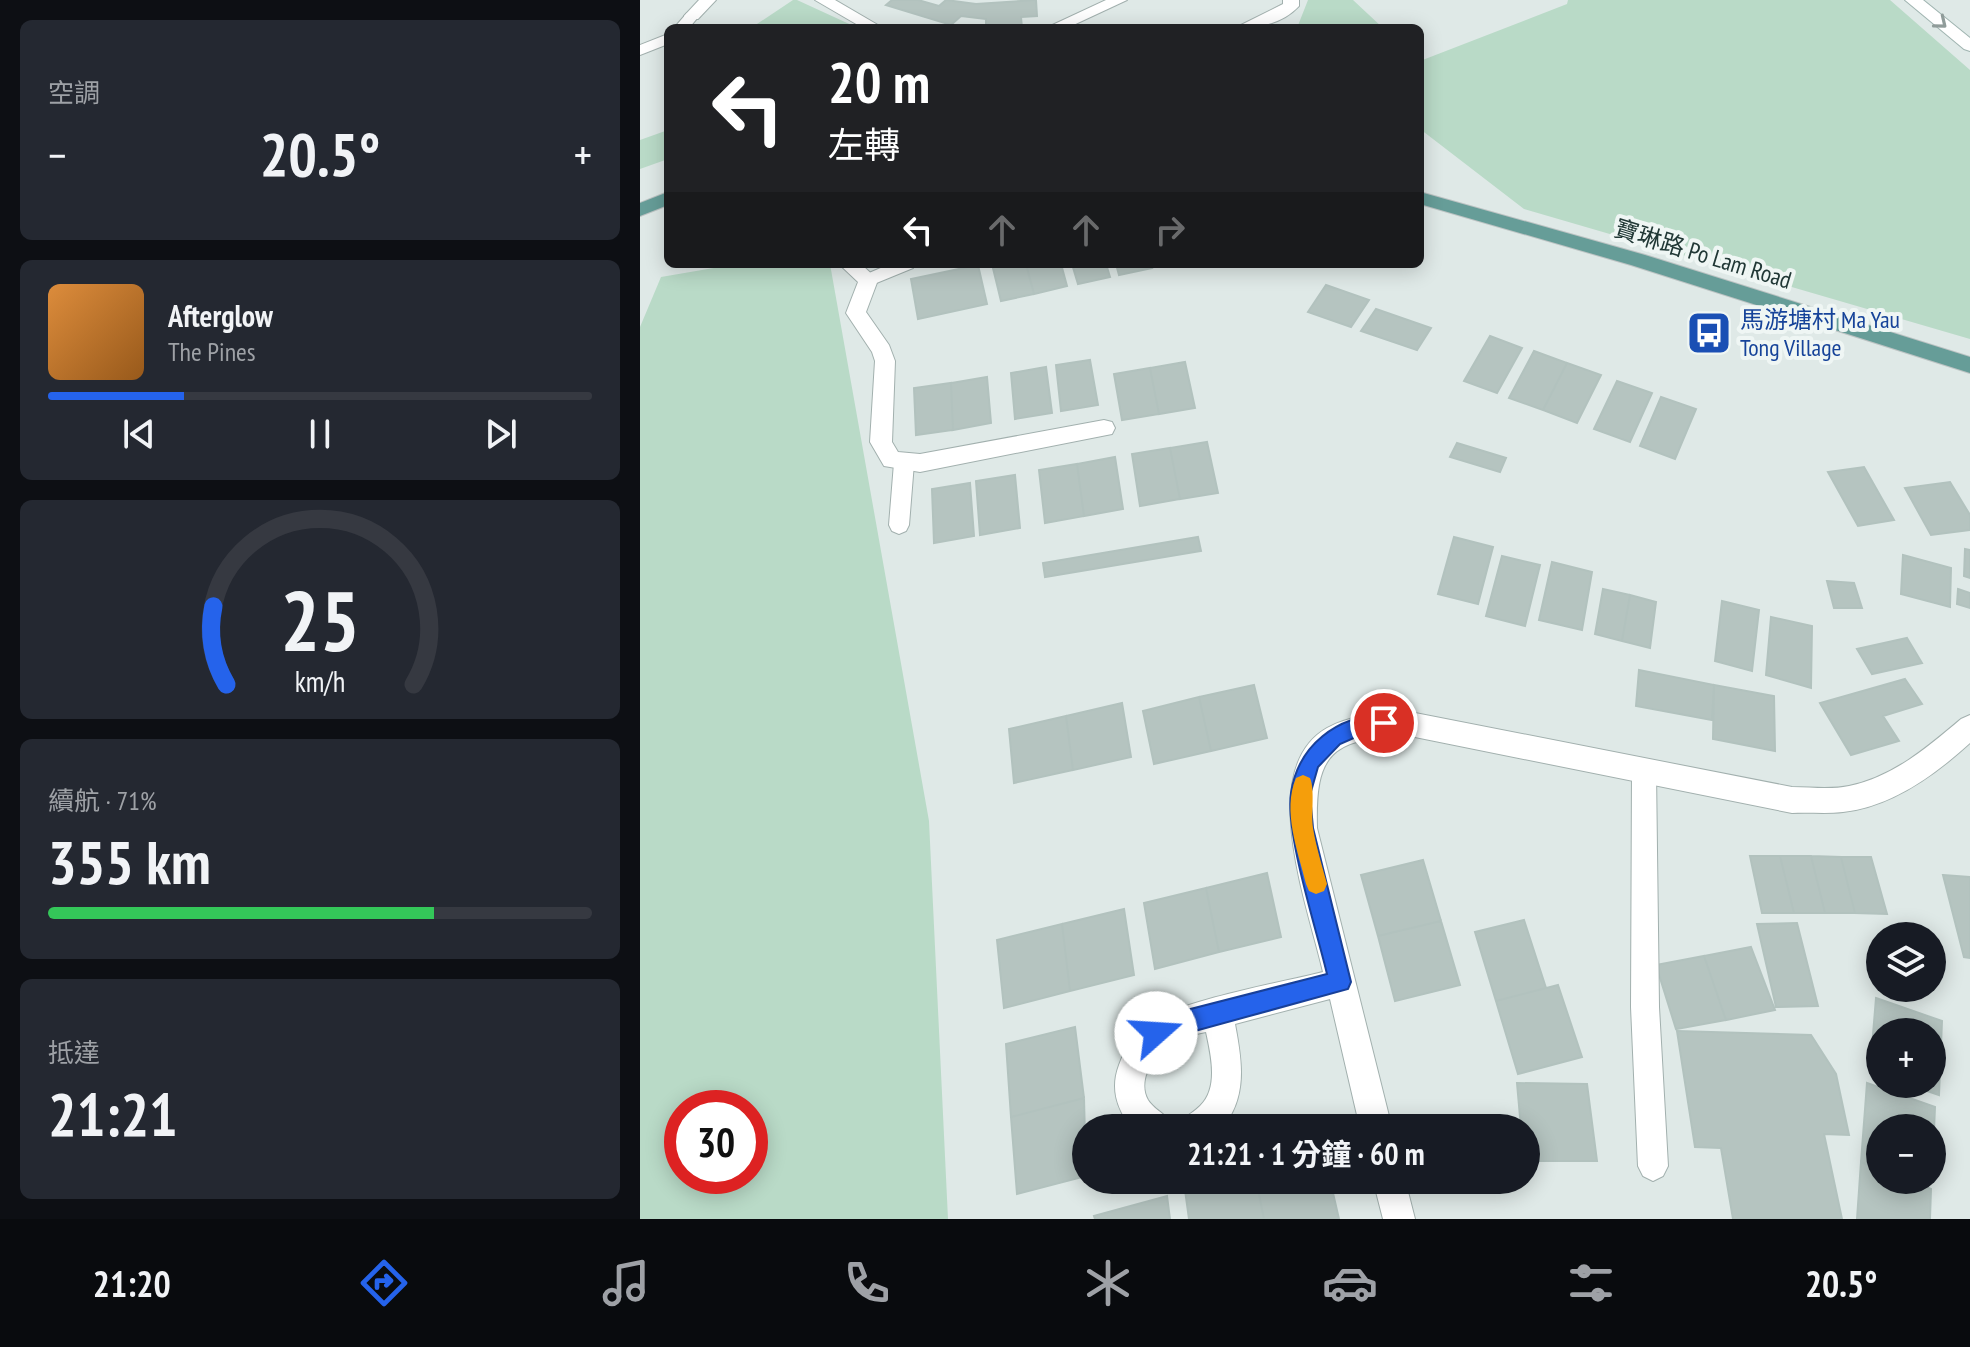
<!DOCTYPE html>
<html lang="zh-TW">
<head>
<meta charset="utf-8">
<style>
  :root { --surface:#171b24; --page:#242831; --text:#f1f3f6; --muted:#9ea1a6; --line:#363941; --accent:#2563eb }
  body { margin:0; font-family:"PT Sans Narrow","Noto Sans TC",sans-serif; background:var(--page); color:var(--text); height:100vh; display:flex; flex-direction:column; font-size:30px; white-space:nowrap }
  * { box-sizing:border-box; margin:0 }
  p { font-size:26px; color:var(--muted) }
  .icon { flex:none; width:44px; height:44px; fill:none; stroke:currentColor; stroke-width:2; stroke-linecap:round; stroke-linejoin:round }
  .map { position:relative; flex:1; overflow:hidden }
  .drawer { display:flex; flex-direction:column; gap:20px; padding:20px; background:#0d0f14; width:640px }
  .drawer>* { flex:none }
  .banner { position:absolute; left:24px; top:24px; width:760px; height:244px; border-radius:12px; box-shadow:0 4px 20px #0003; background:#202124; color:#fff; overflow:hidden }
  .controls { position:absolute; left:1226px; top:922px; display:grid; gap:16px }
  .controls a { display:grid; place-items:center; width:80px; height:80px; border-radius:50%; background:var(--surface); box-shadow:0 4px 20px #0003; font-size:40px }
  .speed { position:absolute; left:24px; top:1090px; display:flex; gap:16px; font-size:40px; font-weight:700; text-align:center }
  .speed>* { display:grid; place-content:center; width:104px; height:104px; border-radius:50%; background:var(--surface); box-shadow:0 4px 20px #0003; line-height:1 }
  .speed .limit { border:12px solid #d22; background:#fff; color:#111 }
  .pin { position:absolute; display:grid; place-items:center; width:68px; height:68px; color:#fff; margin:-34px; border:4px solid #fff; border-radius:50%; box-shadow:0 2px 8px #0007 }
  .me { position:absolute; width:88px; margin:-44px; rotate:71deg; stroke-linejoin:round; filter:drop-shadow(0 0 6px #0008) }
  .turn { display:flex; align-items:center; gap:28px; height:168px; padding:0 32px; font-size:36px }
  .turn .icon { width:104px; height:104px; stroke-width:2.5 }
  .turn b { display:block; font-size:56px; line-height:68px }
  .lanes { display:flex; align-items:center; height:76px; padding:0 32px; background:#0003; justify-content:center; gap:40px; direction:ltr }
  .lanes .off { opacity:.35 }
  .big { font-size:60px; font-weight:700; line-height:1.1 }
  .drawer .card { flex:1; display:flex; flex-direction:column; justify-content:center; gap:12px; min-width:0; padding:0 28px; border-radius:12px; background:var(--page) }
  .drawer .dial { align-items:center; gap:0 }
  .dial svg { height:208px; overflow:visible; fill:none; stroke:var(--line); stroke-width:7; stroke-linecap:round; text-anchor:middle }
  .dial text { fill:var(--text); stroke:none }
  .song { display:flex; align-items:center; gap:24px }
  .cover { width:96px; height:96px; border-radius:12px; background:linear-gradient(135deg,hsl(30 70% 55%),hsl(30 70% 35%)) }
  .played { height:8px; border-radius:4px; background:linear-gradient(90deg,var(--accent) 25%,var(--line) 25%) }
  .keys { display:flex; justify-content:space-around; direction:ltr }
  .heat { display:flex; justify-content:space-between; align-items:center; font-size:44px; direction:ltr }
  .charge { height:12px; border-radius:6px; background:linear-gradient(90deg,#34c759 71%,var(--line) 0) }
  .trip { position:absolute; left:432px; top:1114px; width:468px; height:80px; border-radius:40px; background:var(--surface); box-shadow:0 4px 20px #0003; font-weight:700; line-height:80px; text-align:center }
  .menu { display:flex; height:128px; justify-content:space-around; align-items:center; background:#090b0e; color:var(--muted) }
  .menu .icon { width:56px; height:56px }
  .menu .active { color:var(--accent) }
  .menu b { font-size:36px; color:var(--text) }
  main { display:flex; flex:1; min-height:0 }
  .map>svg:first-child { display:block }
</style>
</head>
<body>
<main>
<section class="drawer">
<div class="card"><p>空調</p>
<div class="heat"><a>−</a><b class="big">20.5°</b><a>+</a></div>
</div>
<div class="card">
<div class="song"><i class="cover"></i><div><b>Afterglow</b><p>The Pines</p></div></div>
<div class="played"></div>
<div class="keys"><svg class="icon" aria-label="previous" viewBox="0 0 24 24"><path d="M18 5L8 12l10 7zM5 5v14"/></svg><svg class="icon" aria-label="pause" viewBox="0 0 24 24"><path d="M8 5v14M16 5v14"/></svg><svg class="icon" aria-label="next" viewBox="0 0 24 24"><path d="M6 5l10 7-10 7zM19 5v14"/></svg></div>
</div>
<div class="card dial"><svg viewBox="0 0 100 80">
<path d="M14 69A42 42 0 1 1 86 69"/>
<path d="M14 69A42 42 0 0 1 9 39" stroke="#2563eb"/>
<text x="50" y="56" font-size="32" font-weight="700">25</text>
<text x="50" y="72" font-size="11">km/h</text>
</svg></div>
<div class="card"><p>續航 · 71%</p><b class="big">355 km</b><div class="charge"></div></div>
<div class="card"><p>抵達</p><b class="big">21:21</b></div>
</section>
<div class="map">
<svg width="1330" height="1219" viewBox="0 0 1330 1219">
  <rect width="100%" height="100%" fill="#dfe9e7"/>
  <path fill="#b9dac7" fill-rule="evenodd" d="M 153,0 L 157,0 L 218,28 L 111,28 Z
    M 668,0 L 713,0 L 743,28 L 657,28 Z
    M 928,0 L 1250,0 L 1330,70 L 1330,339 L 884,209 L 780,129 L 780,61 L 927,4 Z
    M 28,130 L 28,159 L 0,169 L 0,140 Z
    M 97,264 L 190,264 L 289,821 L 308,1219 L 0,1219 L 0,327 L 21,277 ZM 42,1108 L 110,1108 L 110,1176 L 42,1176 Z"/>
  <path fill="#b5c4c0" stroke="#b2c2be" stroke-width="2" d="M 252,0 L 278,0 L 299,6 L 306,0 L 336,4 L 396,0 L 397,16 L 381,17 L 382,28 L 346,28 L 346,19 L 321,16 L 311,25 L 246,5 Z
    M 352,264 L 386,264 L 394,294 L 361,301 Z
    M 386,264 L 421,264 L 427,286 L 394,294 Z
    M 432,264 L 466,264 L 470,277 L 438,284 Z
    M 476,264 L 510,264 L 512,268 L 479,275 Z
    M 338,265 L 347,304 L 278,319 L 271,279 Z
    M 686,285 L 729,300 L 711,327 L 668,312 Z
    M 736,309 L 791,328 L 777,350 L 721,331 Z
    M 850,336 L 882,348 L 857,393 L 824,381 Z
    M 894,351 L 927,363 L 903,410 L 869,398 Z
    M 450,360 L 458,405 L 421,411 L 416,365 Z
    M 545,362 L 555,408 L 519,414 L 510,368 Z
    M 927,363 L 961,375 L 937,423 L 903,410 Z
    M 406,367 L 412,413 L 375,419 L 371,373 Z
    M 510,368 L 519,414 L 482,420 L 474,374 Z
    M 347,377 L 351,423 L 313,430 L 311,383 Z
    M 977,381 L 1012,393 L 990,442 L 954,429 Z
    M 311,383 L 313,430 L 276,435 L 274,388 Z
    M 1021,397 L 1056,409 L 1035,459 L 1000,446 Z
    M 567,442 L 578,493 L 540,499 L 530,448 Z
    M 817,443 L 866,458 L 860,472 L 810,457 Z
    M 530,448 L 540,499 L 500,506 L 492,454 Z
    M 475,457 L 483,509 L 444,516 L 437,464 Z
    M 437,464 L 444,516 L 405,523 L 399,470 Z
    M 1224,467 L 1254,520 L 1218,526 L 1188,472 Z
    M 375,475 L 380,528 L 340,535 L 336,481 Z
    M 1310,482 L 1330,515 L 1330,530 L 1291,535 L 1265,488 Z
    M 330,483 L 334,536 L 294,543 L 292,489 Z
    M 558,537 L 561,551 L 405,577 L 403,563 Z
    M 814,537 L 853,547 L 838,604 L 798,594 Z
    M 1325,549 L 1330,550 L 1330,578 L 1324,576 Z
    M 1263,555 L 1311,568 L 1310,607 L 1261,594 Z
    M 862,556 L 900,565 L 885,626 L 846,616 Z
    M 912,562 L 952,572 L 942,630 L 899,620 Z
    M 1187,581 L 1214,583 L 1222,608 L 1194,608 Z
    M 963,589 L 990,595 L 982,641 L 955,634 Z
    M 1318,589 L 1330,593 L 1330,608 L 1317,604 Z
    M 990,595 L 1016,602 L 1010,648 L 982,641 Z
    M 1082,601 L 1119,610 L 1112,671 L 1075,661 Z
    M 1131,617 L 1172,626 L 1171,688 L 1126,675 Z
    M 1267,638 L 1282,663 L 1232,674 L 1217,649 Z
    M 999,670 L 1074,685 L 1072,720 L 996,706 Z
    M 1265,679 L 1282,704 L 1243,716 L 1259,741 L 1211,755 L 1180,703 Z
    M 614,685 L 627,738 L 571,751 L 559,697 Z
    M 1074,685 L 1134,696 L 1135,751 L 1073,739 Z
    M 559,697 L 571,751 L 514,764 L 503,711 Z
    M 482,703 L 491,757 L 433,770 L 426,716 Z
    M 426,716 L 433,770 L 374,783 L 369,729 Z
    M 1110,856 L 1140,856 L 1154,913 L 1122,913 Z
    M 1140,856 L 1171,856 L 1185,913 L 1154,913 Z
    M 1171,856 L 1201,857 L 1215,913 L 1185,913 Z
    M 1201,857 L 1231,857 L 1247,914 L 1215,913 Z
    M 783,860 L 801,921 L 738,936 L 721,875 Z
    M 627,873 L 641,937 L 579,952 L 566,888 Z
    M 1303,875 L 1330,877 L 1330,958 L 1324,957 Z
    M 566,888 L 579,952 L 515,969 L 504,903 Z
    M 484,909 L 494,975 L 430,991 L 422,924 Z
    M 884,920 L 906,988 L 856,1001 L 835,932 Z
    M 801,921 L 820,985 L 755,1001 L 738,936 Z
    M 1157,923 L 1178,1006 L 1136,1007 L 1117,924 Z
    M 422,924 L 430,991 L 364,1008 L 357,940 Z
    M 1111,947 L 1135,1010 L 1086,1020 L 1064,956 Z
    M 1064,956 L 1086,1020 L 1036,1029 L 1016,965 Z
    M 918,985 L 942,1057 L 878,1074 L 856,1001 Z
    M 1236,998 L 1302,1021 L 1299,1095 L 1267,1084 L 1292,1084 L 1292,1032 L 1240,1032 L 1240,1074 L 1230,1071 Z
    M 435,1027 L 444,1098 L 371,1117 L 366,1044 Z
    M 1037,1031 L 1171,1035 L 1196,1074 L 1209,1135 L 1184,1134 L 1202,1219 L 1093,1219 L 1081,1148 L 1055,1147 Z
    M 877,1083 L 947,1084 L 957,1161 L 886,1161 L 886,1128 L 881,1128 Z
    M 1227,1083 L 1295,1107 L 1292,1177 L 1292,1128 L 1240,1128 L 1240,1170 L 1221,1162 Z
    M 444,1098 L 446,1176 L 377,1194 L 371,1117 Z
    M 1221,1162 L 1240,1170 L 1240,1180 L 1268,1180 L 1291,1189 L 1290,1219 L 1217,1219 Z
    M 581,1180 L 616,1180 L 624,1219 L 549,1219 L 545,1190 Z
    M 616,1180 L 690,1180 L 699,1219 L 624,1219 Z
    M 527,1196 L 530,1219 L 455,1219 L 454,1216 Z"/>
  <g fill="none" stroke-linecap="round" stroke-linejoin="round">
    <g stroke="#a2b0ae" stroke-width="2">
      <path id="lane" d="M 52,12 L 59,16 L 49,28 L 34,28 L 47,13 Z
        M 28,34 L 28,44 L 0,55 L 0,45 Z
        M 250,264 L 276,264 L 273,268 L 234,284 L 222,284 L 219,280 L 222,276 Z
        M 264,455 L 271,457 L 274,463 L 269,525 L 266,531 L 259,534 L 252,531 L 249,525 L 254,463 L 257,457 Z
        M 1004,760 L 1013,763 L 1016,771 L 1019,1007 L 1028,1166 L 1023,1176 L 1013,1181 L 1003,1176 L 998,1166 L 991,1007 L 992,771 L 995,763 Z"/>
    </g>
    <g stroke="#a2b0ae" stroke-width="2">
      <path id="street" d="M 59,0 L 76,0 L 58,19 L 46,19 L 44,16 Z
        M 175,0 L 195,0 L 243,28 L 223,28 Z
        M 466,0 L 487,0 L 427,28 L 406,28 Z
        M 643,0 L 659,0 L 659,6 C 642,24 619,28 595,28 L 643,4 Z
        M 199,264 L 221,264 L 238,280 L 226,312 L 249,345 L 255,361 L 252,442 L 258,452 L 280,454 L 464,420 L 472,422 L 475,428 L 472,434 L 280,472 L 244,466 L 230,442 L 235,361 L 232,352 L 206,313 L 218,282 Z
        M 765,711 L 1152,787 C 1171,787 1190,790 1209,786 C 1253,777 1288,747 1321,719 L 1330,715 L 1330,743 C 1295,775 1251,807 1203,812 C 1186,814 1169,812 1152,813 L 765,735 C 691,740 675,753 677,828 L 752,1128 L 720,1128 L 690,999 L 595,1024 C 602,1061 608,1097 582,1128 L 538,1128 C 544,1115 551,1115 560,1106 C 579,1088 571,1055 566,1032 C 556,1034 545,1036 535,1040 C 516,1050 496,1079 508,1100 C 516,1112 528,1114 534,1128 L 491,1128 C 477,1108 470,1089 479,1065 C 485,1049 493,1035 506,1024 C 535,1002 643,982 683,972 C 669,909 615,769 687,728 C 711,715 739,713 765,711 Z
        M 733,1180 L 765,1180 L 775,1219 L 743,1219 Z"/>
    </g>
    <g stroke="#9fb4b0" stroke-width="2">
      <path id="secondary" d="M 1265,0 L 1283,0 L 1330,38 L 1330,51 L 1324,49 Z"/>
    </g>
    <g stroke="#bcc3c3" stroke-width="2">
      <path id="primary" d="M 28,192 L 28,205 L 0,216 L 0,203 Z
        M 780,192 L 1005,255 L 1330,357 L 1330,373 L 991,265 L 780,204 Z"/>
    </g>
    <use href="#lane" fill="#fff" fill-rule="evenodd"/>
    <use href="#street" fill="#fff" fill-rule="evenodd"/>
    <use href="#secondary" fill="#fff" fill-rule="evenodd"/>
    <use href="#primary" fill="#669d98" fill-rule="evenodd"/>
  </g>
  <defs><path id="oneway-chevron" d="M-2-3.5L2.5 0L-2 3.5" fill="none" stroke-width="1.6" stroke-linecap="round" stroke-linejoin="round" transform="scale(2)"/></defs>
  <use stroke="#909c9a" href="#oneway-chevron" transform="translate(1301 23) rotate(39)"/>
  <path fill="#2563eb" stroke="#184099" stroke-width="2" d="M 744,714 L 751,717 L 754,723 L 751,730 L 725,733 L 700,744 L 678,767 L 670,795 L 673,828 L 711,982 L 708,989 L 533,1037 L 516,1044 L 508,1041 L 504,1033 L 508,1025 L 531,1014 L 687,974 C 677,931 645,833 651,793 C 658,745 697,716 744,714 Z"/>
  <path fill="#f59e0b" d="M 663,775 L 670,778 C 675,789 671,813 673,828 C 676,847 682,865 687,884 L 684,891 L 676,894 L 669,891 L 666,884 C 658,851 642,811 656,778 Z"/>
  <defs>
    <g id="bus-square" transform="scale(2.3)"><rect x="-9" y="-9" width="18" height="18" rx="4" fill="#1a4fb4" stroke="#eff6f4"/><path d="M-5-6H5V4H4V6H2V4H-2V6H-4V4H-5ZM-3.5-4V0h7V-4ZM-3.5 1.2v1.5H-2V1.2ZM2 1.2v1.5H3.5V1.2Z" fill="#fff"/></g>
  </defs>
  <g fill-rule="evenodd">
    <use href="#bus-square" x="1069" y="333"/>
  </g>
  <g text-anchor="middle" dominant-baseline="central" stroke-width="8" stroke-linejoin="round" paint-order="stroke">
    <g font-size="24" fill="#213836" stroke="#eff6f4">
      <text transform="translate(1063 254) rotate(17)">寶琳路 Po Lam Road</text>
    </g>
    <g font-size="24" fill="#164399" stroke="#eff6f4" text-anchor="start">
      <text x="1100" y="319">馬游塘村 Ma Yau<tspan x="1100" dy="28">Tong Village</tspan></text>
    </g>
  </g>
</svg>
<div class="controls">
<a><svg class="icon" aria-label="layers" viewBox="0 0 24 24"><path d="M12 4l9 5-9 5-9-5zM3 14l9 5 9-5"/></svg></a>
<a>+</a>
<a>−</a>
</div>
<div class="speed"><div class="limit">30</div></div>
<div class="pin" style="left:744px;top:723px;background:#d93025"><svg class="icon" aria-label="arrive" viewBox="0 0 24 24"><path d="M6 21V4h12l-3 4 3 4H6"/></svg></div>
<svg class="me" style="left:516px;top:1033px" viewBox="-20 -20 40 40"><circle r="19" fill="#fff"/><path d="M0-13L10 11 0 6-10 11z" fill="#2563eb"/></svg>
<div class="trip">21:21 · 1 分鐘 · 60 m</div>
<div class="banner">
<div class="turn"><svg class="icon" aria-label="left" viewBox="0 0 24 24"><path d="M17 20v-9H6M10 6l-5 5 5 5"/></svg><div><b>20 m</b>左轉</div></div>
<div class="lanes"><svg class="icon" aria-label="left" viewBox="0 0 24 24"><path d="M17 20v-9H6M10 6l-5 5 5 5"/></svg><svg class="icon off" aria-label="ahead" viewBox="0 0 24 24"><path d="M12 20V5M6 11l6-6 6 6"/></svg><svg class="icon off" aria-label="ahead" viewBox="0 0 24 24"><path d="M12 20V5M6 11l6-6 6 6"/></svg><svg class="icon off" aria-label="right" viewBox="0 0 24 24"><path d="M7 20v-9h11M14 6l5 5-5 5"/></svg></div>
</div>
</div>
</main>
<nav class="menu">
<b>21:20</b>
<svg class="icon active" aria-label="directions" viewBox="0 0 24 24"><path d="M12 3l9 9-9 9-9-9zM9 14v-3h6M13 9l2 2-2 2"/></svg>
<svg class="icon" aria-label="music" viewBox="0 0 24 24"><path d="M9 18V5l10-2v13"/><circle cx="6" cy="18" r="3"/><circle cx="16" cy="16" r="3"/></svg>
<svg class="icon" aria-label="phone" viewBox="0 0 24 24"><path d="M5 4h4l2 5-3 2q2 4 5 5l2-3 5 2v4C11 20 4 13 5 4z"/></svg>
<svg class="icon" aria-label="climate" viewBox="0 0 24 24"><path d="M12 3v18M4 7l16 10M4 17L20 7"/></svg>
<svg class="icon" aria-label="car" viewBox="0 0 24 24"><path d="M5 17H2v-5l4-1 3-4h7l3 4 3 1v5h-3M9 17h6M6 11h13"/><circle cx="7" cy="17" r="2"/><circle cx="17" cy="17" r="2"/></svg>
<svg class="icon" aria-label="filters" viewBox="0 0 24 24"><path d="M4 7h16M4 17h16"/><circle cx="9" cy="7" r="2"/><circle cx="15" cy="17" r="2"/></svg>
<b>20.5°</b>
</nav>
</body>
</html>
